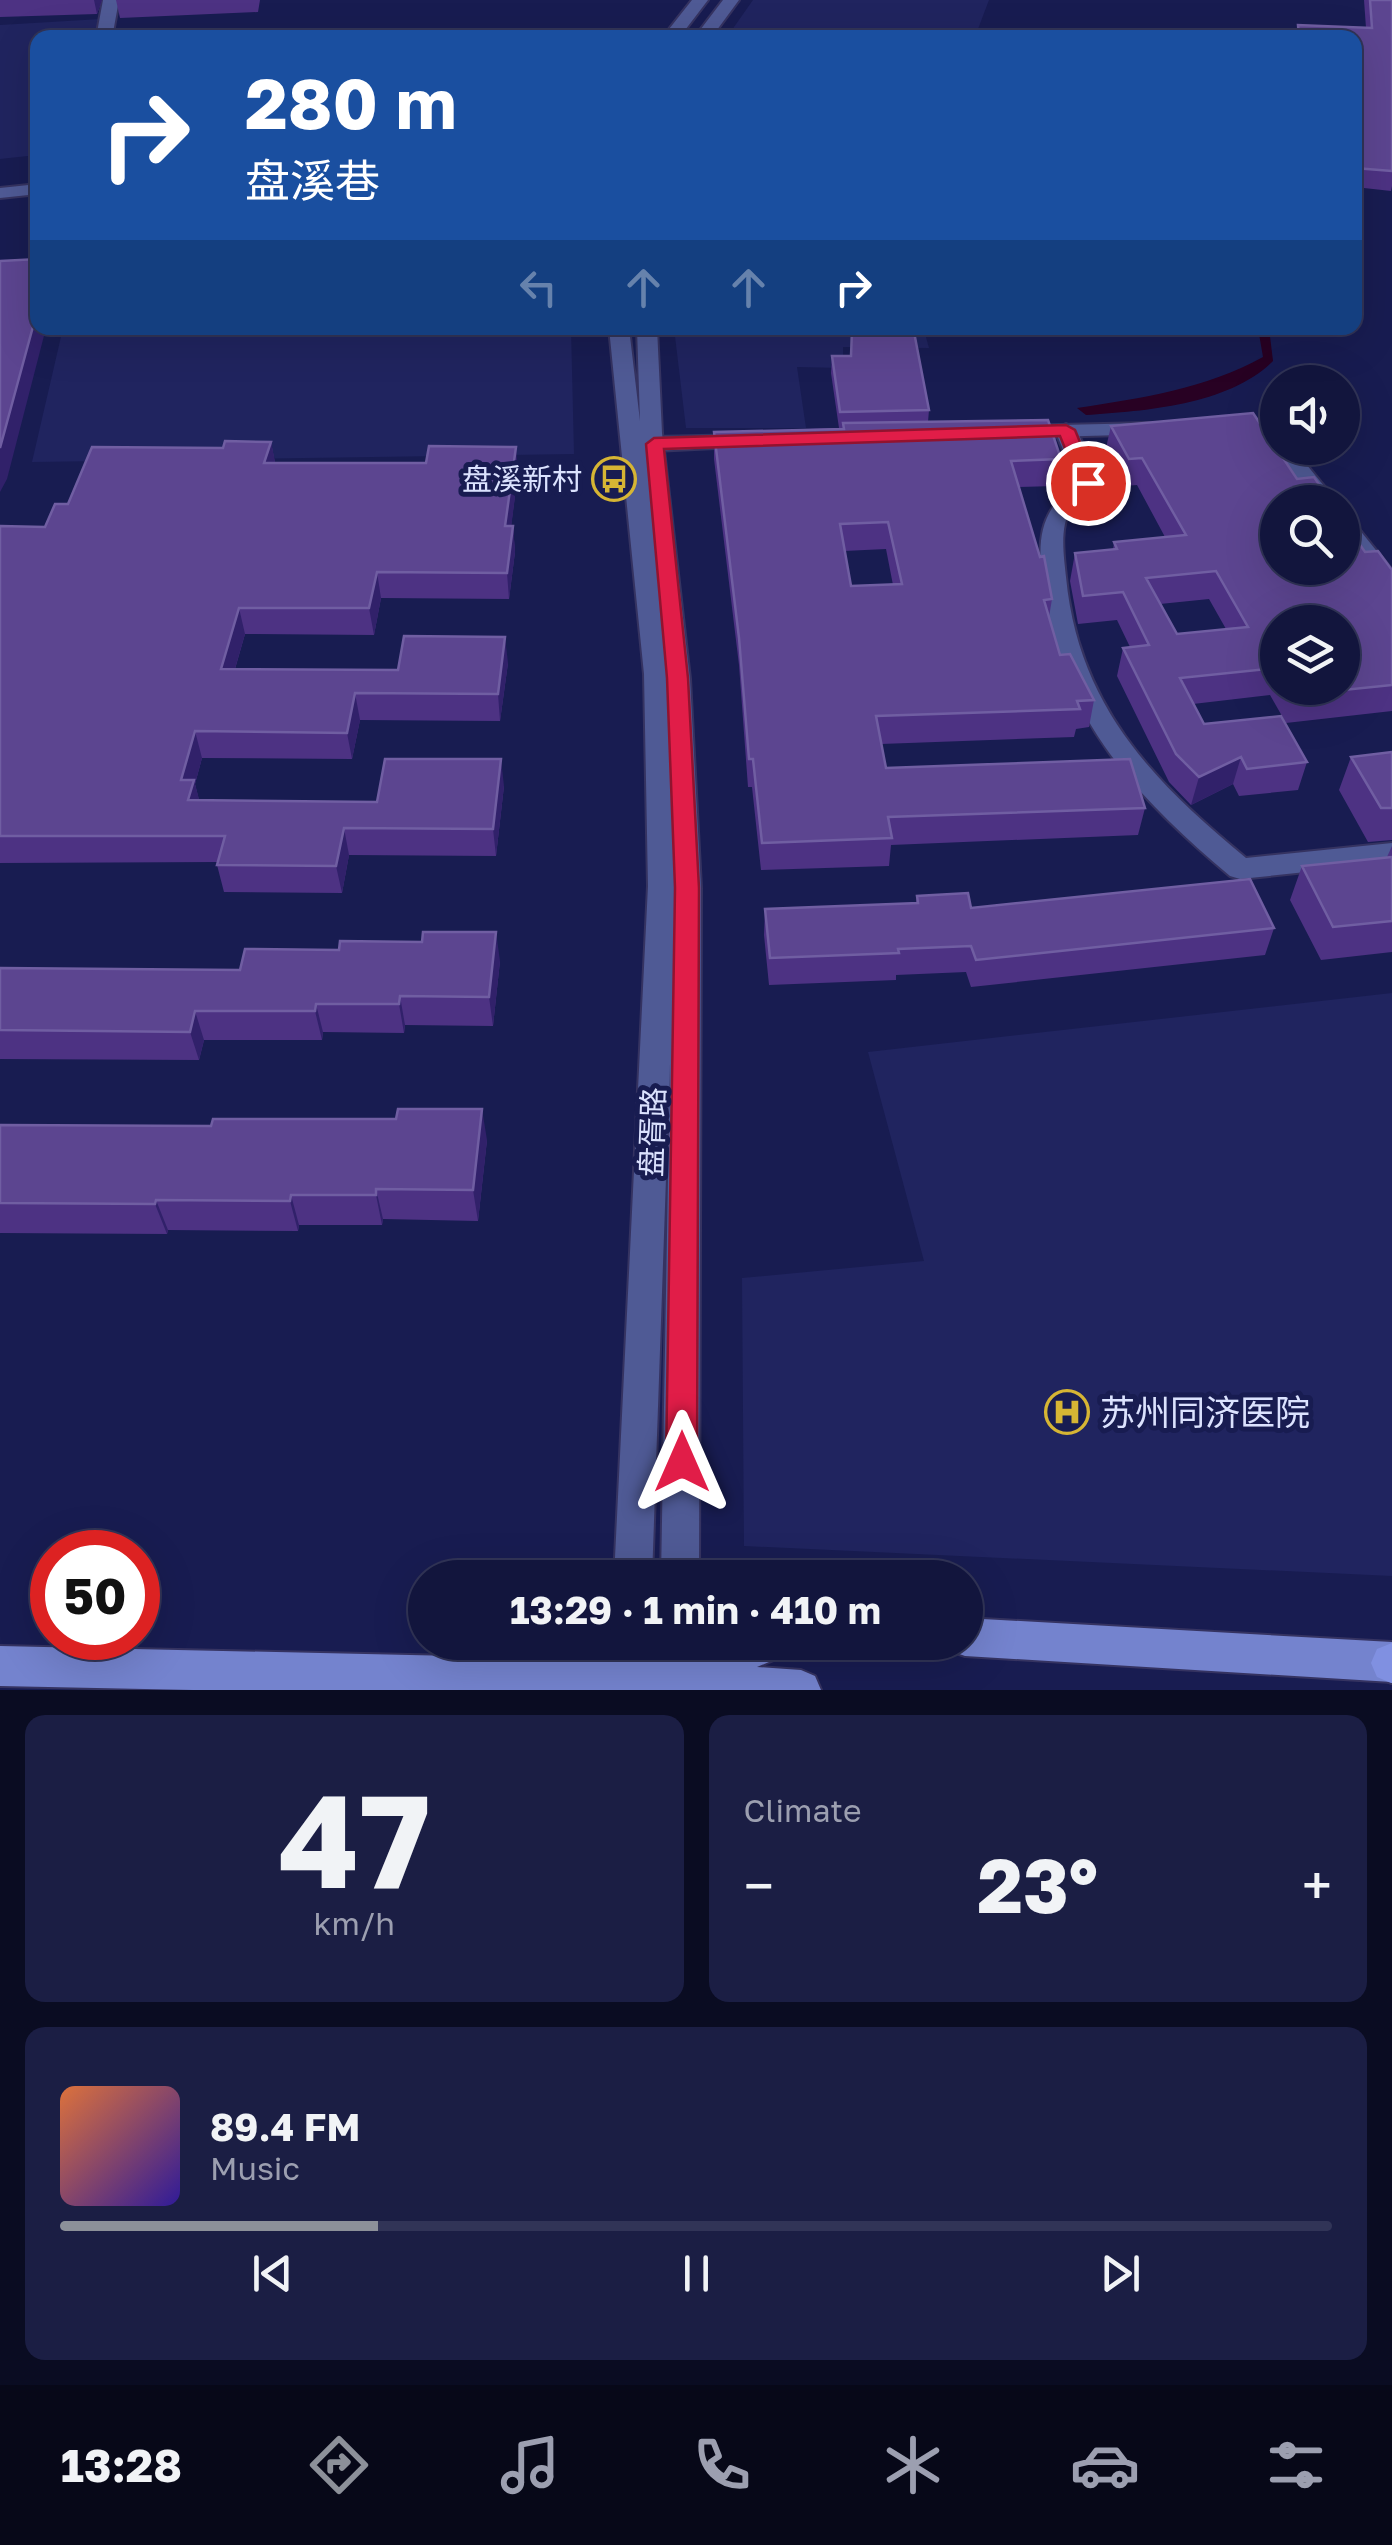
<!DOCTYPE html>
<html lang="en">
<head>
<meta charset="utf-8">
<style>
  :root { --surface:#12153d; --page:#1b1e44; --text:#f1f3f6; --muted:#9c9fb0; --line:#313457; --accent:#8c9099 }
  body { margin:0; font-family:"Golos Text","Noto Sans SC",sans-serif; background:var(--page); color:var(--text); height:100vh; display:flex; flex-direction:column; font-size:38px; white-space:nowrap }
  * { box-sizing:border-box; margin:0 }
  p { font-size:32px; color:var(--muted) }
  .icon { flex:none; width:55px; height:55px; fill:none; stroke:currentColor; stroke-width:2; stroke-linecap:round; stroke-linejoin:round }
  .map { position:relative; height:1690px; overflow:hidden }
  .side { display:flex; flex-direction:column; gap:25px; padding:25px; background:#0a0c22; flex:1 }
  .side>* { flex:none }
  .guide { position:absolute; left:30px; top:30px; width:1332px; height:305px; border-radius:20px; box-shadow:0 10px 40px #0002,0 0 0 2px var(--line); background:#1a4fa0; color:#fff; overflow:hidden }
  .fabs { position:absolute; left:1260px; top:365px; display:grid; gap:20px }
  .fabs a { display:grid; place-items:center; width:100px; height:100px; border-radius:50%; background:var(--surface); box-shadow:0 10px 40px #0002,0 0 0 2px var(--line); font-size:50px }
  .speed { position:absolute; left:30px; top:1530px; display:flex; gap:20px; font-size:50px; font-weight:700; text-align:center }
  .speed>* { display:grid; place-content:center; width:130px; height:130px; border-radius:50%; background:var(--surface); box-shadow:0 10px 40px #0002,0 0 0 2px var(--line); line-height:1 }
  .speed .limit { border:15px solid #d22; background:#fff; color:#111 }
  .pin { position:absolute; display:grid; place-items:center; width:85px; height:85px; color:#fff; margin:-42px; border:5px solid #fff; border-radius:50%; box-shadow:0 2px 10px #0007 }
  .me { position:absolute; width:110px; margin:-55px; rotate:0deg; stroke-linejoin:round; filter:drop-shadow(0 0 8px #0008) }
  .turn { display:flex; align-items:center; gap:35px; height:210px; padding:0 50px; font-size:45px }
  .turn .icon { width:130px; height:130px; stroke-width:2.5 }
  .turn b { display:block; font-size:70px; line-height:85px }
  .lanes { display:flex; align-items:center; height:95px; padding:0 50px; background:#0003; justify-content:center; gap:50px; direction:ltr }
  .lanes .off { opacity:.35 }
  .big { font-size:75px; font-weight:700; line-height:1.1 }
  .side .tile { flex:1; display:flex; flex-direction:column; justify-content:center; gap:15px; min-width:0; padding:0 35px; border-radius:20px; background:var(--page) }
  .side .dial { align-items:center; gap:0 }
  .dial b { font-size:130px; line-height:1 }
  .song { display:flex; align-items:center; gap:30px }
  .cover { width:120px; height:120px; border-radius:15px; background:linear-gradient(135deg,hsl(20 70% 55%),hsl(250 70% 35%)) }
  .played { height:10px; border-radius:5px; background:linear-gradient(90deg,var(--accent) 25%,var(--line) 25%) }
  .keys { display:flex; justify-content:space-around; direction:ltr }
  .heat { display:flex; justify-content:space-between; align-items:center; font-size:55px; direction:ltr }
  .side .tiles { flex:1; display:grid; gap:25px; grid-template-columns:1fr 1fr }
  .tile:last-child { grid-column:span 2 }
  .trip { position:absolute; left:408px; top:1560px; width:575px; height:100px; border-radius:50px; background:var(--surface); box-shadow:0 10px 40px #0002,0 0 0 2px var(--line); font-weight:700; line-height:100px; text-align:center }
  .tab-bar { display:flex; height:160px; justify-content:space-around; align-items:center; background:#070818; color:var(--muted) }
  .tab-bar .icon { width:70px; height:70px }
  .tab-bar .active { color:var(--accent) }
  .tab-bar b { font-size:45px; color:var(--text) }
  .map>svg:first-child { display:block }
</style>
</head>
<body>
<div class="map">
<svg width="1392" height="1690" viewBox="0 0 1392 1690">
  <rect width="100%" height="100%" fill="#181c51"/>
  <path fill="#20245f" d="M 753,0 L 989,0 L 975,37 L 727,37 Z
    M 101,19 L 97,37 L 38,38 L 37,155 L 0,159 L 0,25 Z
    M 63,328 L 571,328 L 574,454 L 32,462 Z
    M 674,328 L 1021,328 L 1023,337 L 926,337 L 929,348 L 843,347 L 843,368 L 797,367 L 806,428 L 686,428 Z
    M 1392,993 L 1392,1576 L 744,1546 L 742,1278 L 924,1261 L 868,1052 Z"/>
  <path fill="#280123" d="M 1258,328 L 1269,328 L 1273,361 C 1229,405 1145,411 1086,415 L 1077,408 C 1142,398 1205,389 1263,357 Z"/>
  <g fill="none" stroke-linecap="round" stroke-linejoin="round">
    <g stroke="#353361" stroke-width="4">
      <path id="minor" d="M 103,0 L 119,0 L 112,38 L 96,38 Z
        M 1066,424 L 1077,430 L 1099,483 C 1091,493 1078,499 1071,509 C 1059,527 1064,557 1066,577 C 1078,704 1151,780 1246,858 L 1392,843 L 1392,863 L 1240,879 L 1230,876 C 1135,796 1062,718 1044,591 C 1037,543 1037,514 1076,482 L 1055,430 Z"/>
    </g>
    <g stroke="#353361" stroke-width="4">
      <path id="tertiary" d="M 1226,421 L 1274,422 L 1278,427 L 1278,448 L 1293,448 L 1337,502 L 1315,502 L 1260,433 L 1218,432 L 1215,427 L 1218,422 Z
        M 1148,423 L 1156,424 L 1159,429 L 1156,434 L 1016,438 L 1005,432 L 1016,426 Z
        M 748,435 L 759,441 L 756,446 L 654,451 L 643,444 L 654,437 Z
        M 1342,516 L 1350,518 L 1392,570 L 1392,592 L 1384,590 L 1342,539 Z"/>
    </g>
    <g stroke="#353361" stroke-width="4">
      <path id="secondary" d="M 692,0 L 708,0 L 679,38 L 662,38 Z
        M 723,0 L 739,0 L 711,38 L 694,38 Z
        M 38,184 L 38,194 L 0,198 L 0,188 Z
        M 609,328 L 629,328 L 640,421 L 637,328 L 657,328 L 662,433 L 690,679 L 701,888 L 699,1578 L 661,1578 L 670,1064 L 652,1578 L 614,1578 L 648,886 L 644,674 Z
        M 611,1642 L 651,1642 L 649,1690 L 609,1690 Z
        M 660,1642 L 700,1642 L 700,1690 L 660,1690 Z"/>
    </g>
    <g stroke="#353361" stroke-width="4">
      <path id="primary" d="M 965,1618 L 1392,1642 L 1392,1682 L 965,1656 L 951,1651 L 948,1642 L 965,1642 Z
        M 722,1642 L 788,1642 L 783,1656 L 757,1667 L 801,1670 L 815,1676 L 821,1690 L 193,1690 L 0,1686 L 0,1646 L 678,1661 Z"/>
    </g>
    <g stroke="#353361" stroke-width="4">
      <path id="trunk" d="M 1392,1643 L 1392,1683 L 1391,1683 L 1377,1677 L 1371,1663 L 1377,1649 Z"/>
    </g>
    <use href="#minor" fill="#4f5a95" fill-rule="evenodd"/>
    <use href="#tertiary" fill="#4f5a95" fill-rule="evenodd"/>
    <use href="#secondary" fill="#4f5a95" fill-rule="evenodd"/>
    <use href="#primary" fill="#7483ce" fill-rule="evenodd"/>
    <use href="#trunk" fill="#8090e1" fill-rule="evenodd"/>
  </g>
  <path fill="#4d3283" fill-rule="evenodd" d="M 0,0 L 102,0 L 97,14 L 0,17 Z
    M 116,0 L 260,0 L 258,12 L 120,18 Z
    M 1364,0 L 1392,0 L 1392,186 L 1391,191 L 1355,187 L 1355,38 L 1295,38 L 1298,25 L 1366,28 Z
    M 832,356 L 851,356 L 929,410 L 928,422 L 1061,459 L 1056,486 L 1019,487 L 1052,599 L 1049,617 L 1060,655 L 1094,700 L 1089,727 L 1076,729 L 1074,737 L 881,744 L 886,768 L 1145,808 L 1138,835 L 891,845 L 889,866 L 761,870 L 752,787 L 748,787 L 739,665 L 714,459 L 714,432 L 839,428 L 831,373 ZM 886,549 L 893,585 L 851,586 L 844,551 Z
    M 1111,426 L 1297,479 L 1365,552 L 1392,570 L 1392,711 L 1286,723 L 1270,695 L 1193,704 L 1204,724 L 1307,762 L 1298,790 L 1239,796 L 1233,784 L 1191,805 L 1169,782 L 1117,676 L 1123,648 L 1130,647 L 1117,620 L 1078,624 L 1070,581 L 1075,553 L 1113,550 L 1114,542 L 1165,537 L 1137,485 L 1124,486 L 1105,452 ZM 1209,599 L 1226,629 L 1177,634 L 1160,604 ZM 1278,622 L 1342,688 L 1278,688 Z
    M 271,442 L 275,463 L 518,473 L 511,526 L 513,526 L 515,552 L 509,599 L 381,598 L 374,635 L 245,634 L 235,669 L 398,670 L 508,663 L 500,721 L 360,720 L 352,759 L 202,758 L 195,784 L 199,800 L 377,802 L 504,786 L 496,856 L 349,855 L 342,893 L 224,892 L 217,865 L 218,862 L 0,863 L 0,526 L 45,527 L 68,504 L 223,448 Z
    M 1392,752 L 1392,840 L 1368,842 L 1339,790 L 1351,757 Z
    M 1392,846 L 1392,952 L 1321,960 L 1290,900 L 1302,866 L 1387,857 Z
    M 917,896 L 971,908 L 1274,928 L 1265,955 L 971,987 L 966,972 L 896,975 L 896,980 L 769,985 L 764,935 L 765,909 L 916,903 Z
    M 500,961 L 493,1026 L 405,1025 L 404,1033 L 323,1032 L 322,1040 L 204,1040 L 199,1060 L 0,1059 L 0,968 L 240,970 Z
    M 0,1125 L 487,1140 L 478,1221 L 383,1219 L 382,1225 L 299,1225 L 298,1231 L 168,1230 L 167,1234 L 0,1233 Z"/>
  <path fill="#31216a" d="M 94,0 L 102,0 L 97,14 Z
    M 38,308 L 38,328 L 46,328 L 7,479 L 0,492 L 0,448 Z
    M 271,442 L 276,467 L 264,463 Z
    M 516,447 L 518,473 L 508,552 L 505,526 Z
    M 513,526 L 515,552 L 509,599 L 507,573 Z
    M 377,572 L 381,598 L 374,635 L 369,608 Z
    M 239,608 L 245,634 L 227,696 L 221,669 Z
    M 505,637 L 508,663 L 500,721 L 498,694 Z
    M 355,693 L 360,720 L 352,759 L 347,733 Z
    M 195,731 L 202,758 L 195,784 L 201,807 L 195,827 L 181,780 Z
    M 1241,757 L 1233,784 L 1191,805 L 1199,777 Z
    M 501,759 L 504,786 L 496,856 L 493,829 Z
    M 344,828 L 349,855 L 342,893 L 336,866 Z
    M 496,932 L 500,961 L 493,1026 L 489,997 Z
    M 400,996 L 405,1025 L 404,1033 L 399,1004 Z
    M 316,1004 L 323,1032 L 322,1040 L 315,1011 Z
    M 195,1011 L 204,1040 L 199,1060 L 190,1032 Z
    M 482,1109 L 487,1140 L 478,1221 L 473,1190 Z
    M 376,1189 L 383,1219 L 382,1225 L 376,1195 Z
    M 291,1195 L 299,1225 L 298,1231 L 290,1201 Z
    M 156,1200 L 168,1230 L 167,1234 L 155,1204 Z"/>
  <path fill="#5c4590" stroke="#705ea2" stroke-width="2.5" fill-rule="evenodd" d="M 1370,0 L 1392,0 L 1392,171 L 1355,168 L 1355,38 L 1299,38 L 1298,25 L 1372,28 Z
    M 38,259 L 38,308 L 0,448 L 0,261 Z
    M 852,330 L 914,332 L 929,410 L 840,412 L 832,356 L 851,356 Z
    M 1253,413 L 1297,479 L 1314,477 L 1331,502 L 1278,502 L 1278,568 L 1342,568 L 1342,519 L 1365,552 L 1378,551 L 1392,570 L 1392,685 L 1295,695 L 1290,688 L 1342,688 L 1342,622 L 1278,622 L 1278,668 L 1180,678 L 1204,724 L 1281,716 L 1307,762 L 1247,769 L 1241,757 L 1199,777 L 1176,754 L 1123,648 L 1149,645 L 1123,592 L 1083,596 L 1075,553 L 1117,549 L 1114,542 L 1186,535 L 1142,458 L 1129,459 L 1111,426 ZM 1216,571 L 1248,627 L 1177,634 L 1146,578 Z
    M 1048,420 L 1061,459 L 1011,461 L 1040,557 L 1044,556 L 1052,599 L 1044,600 L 1060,655 L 1070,654 L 1094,700 L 1077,701 L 1080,709 L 876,716 L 886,768 L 1130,759 L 1145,808 L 888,817 L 892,838 L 762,843 L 753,759 L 749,759 L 739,638 L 714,432 L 844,429 L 843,423 ZM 888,522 L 902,584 L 851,586 L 840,524 Z
    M 225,441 L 271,442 L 264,463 L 426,463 L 429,446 L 516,447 L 505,526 L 513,526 L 507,573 L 377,572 L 369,608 L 239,608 L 221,669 L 398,670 L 404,636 L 505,637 L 498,694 L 355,693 L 347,733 L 195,731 L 181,780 L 194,780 L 188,800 L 377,802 L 385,759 L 501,759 L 493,829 L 344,828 L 336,866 L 217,865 L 225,836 L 0,836 L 0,526 L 45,527 L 55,504 L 68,504 L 92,447 L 223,448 Z
    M 1392,752 L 1392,808 L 1381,808 L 1351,757 Z
    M 1392,857 L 1392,921 L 1333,927 L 1302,866 Z
    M 1250,879 L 1274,928 L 976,960 L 971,946 L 898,949 L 899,953 L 770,958 L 765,909 L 918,903 L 917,896 L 968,893 L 971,908 Z
    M 423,932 L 496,932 L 489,997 L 400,996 L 399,1004 L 316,1004 L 315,1011 L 195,1011 L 190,1032 L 0,1030 L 0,968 L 240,970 L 245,949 L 339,950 L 340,941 L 422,942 Z
    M 398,1109 L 482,1109 L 473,1190 L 376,1189 L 376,1195 L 291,1195 L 290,1201 L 156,1200 L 155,1204 L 0,1203 L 0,1125 L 211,1126 L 213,1119 L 396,1119 Z"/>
  <path fill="#e11d48" stroke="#92132f" stroke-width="2.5" d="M 1066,425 L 1075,430 L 1097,483 L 1094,487 L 1081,487 L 1079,483 L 1060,436 L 664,449 L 688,678 L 699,888 L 697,1462 L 692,1473 L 682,1477 L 671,1473 L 666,1462 L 675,888 L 667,678 L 646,444 L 654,438 Z"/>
  <defs>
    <g id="bus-ring" transform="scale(2.25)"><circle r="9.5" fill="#181c51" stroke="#d6b534" stroke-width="1.5"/><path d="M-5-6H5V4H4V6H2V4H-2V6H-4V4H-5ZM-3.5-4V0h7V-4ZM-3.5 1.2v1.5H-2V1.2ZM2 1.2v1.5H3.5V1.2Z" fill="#d6b534"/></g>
    <g id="hospital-ring" transform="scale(2.25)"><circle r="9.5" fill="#181c51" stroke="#d6b534" stroke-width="1.5"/><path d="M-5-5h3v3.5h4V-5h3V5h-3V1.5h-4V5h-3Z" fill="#d6b534"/></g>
  </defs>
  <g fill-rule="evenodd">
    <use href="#bus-ring" x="614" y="479"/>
    <use href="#hospital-ring" x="1067" y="1412"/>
  </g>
  <g text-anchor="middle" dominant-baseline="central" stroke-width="10" stroke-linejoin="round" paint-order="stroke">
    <g font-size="30" fill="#dbe2fe" stroke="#181c51" text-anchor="end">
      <text x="582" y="479">盘溪新村</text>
    </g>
    <g font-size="30" fill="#dbe2fe" stroke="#181c51">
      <text transform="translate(652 1132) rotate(-88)">盘胥路</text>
    </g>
    <g font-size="35" fill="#dbe2fe" stroke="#181c51" text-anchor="start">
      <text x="1100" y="1412">苏州同济医院</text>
    </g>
  </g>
</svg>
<div class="fabs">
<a><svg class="icon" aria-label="sound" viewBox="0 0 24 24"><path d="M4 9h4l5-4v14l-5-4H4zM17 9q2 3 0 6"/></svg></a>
<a><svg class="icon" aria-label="search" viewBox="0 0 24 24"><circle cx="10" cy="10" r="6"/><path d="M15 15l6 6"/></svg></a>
<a><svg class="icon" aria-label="layers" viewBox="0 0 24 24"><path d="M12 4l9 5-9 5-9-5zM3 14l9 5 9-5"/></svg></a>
</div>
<div class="speed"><div class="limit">50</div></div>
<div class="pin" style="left:1088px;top:483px;background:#d93025"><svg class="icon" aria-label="arrive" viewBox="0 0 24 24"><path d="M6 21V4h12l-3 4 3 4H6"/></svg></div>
<svg class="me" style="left:682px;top:1462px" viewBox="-20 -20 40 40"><path d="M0-17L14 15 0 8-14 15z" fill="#e11d48" stroke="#fff" stroke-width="4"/></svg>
<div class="trip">13:29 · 1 min · 410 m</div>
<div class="guide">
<div class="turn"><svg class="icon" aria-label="right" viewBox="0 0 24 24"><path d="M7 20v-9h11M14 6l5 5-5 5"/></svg><div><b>280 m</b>盘溪巷</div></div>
<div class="lanes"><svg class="icon off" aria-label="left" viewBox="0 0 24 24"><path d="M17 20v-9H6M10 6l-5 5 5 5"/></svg><svg class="icon off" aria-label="ahead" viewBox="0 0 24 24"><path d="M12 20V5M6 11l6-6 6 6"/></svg><svg class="icon off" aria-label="ahead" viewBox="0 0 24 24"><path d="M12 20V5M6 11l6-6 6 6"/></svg><svg class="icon" aria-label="right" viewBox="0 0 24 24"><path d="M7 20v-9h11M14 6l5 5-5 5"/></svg></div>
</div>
</div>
<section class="side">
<div class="tiles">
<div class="tile dial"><b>47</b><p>km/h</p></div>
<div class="tile"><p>Climate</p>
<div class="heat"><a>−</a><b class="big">23°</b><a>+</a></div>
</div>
<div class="tile">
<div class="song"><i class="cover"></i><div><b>89.4 FM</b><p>Music</p></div></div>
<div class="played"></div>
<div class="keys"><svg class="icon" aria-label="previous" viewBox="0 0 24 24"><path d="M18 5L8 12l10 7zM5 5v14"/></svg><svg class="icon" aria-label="pause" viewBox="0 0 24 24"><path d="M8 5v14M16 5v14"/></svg><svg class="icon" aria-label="next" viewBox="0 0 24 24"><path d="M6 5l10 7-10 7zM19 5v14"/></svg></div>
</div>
</div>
</section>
<nav class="tab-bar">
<b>13:28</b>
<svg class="icon active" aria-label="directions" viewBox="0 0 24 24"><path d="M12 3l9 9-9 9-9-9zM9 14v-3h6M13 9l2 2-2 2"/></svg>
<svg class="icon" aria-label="music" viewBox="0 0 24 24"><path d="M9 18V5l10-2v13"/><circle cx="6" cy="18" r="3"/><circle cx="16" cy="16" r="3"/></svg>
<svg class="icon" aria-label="phone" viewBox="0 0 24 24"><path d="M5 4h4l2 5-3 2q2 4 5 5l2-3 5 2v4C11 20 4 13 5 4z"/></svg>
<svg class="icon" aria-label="climate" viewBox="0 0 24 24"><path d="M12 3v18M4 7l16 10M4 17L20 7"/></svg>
<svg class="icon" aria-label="car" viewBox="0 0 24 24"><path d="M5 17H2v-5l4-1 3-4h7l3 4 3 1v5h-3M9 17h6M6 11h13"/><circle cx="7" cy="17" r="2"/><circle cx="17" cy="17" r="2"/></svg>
<svg class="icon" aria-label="filters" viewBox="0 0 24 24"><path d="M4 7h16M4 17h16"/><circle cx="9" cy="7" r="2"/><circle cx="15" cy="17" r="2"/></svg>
</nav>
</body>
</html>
